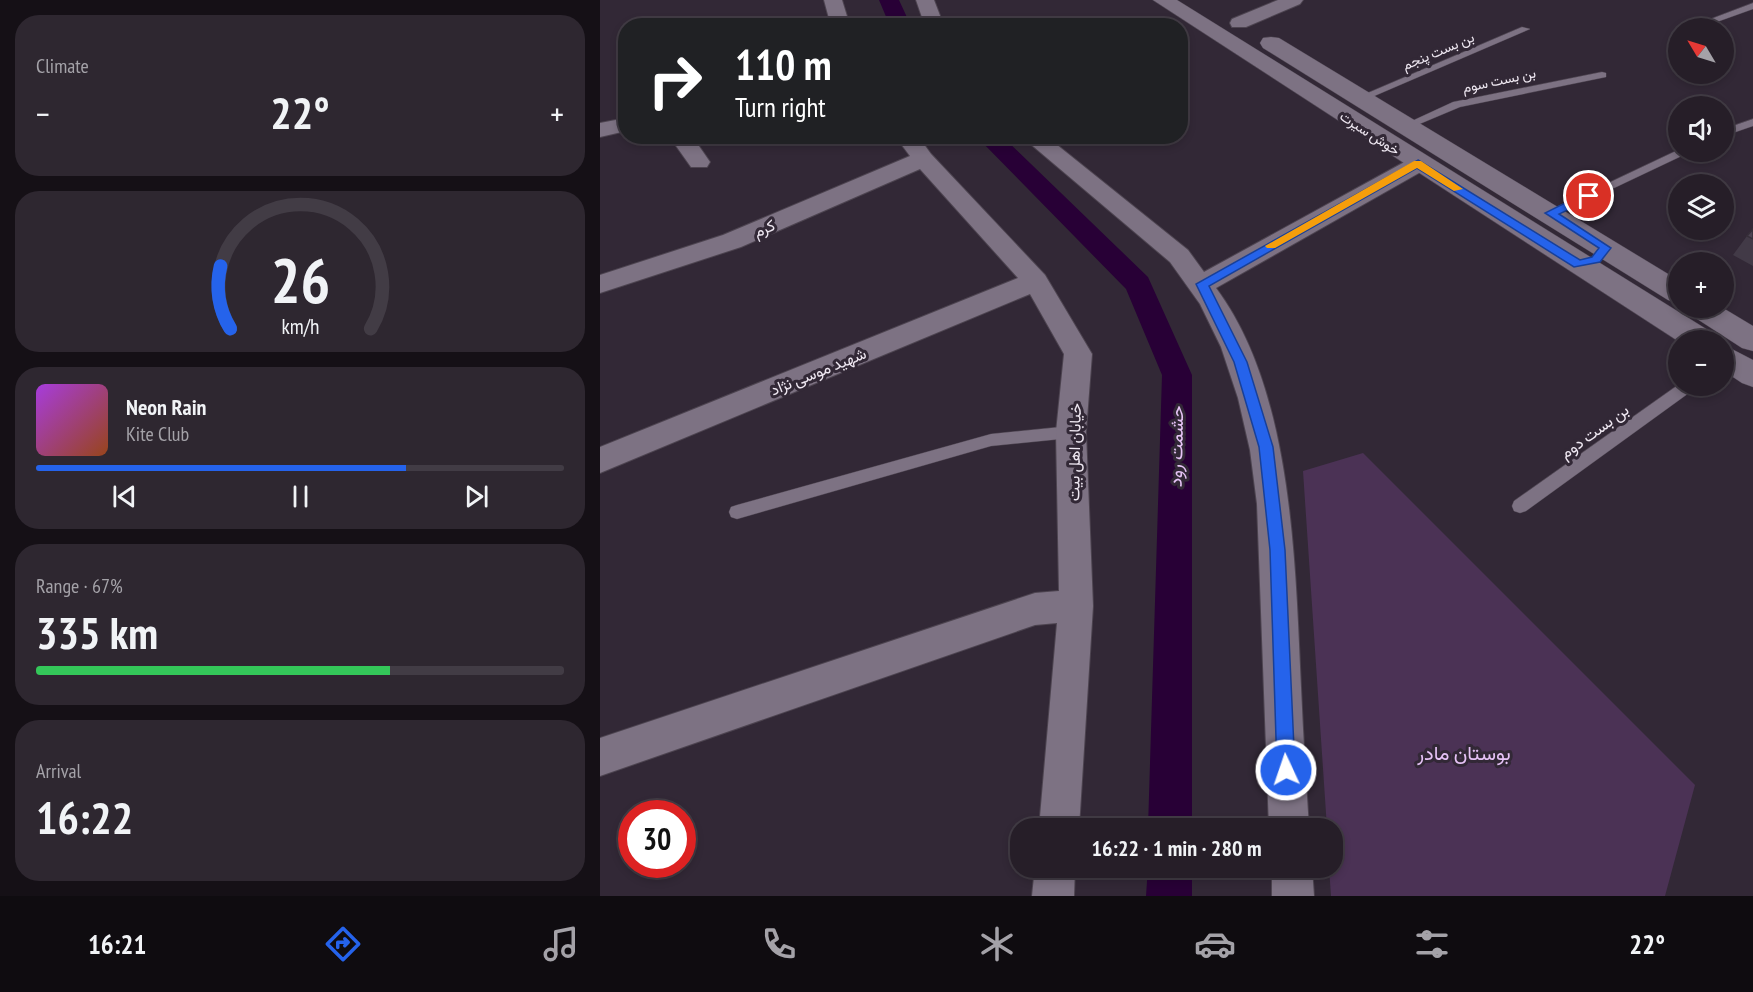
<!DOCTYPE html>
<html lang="en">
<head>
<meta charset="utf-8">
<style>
  :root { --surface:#261e28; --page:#2e2730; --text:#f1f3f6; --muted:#a4a2a8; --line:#423c45; --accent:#2563eb }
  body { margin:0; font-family:"PT Sans Narrow",Vazirmatn,sans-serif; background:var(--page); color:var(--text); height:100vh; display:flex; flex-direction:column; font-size:22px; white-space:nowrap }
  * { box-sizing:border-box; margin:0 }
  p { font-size:20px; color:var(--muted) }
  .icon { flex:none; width:33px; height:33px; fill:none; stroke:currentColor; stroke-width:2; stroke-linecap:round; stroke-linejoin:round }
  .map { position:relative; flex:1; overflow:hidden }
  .details { display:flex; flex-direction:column; gap:15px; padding:15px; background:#151016; width:600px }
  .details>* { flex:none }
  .guide { position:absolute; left:18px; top:18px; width:570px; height:126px; border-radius:24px; box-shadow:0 3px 9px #0003,0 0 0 2px var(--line); background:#202124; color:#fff; overflow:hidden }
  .needle { width:39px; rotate:308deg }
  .buttons { position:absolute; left:1068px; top:18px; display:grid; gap:12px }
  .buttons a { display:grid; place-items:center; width:66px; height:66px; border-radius:50%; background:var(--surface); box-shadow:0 3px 9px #0003,0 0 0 2px var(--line); font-size:30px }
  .speed { position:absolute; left:18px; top:800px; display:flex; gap:12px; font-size:30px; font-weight:700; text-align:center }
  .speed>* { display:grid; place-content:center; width:78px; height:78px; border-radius:50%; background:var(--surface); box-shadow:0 3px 9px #0003,0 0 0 2px var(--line); line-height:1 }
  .speed .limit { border:9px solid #d22; background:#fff; color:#111 }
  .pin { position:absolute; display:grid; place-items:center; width:51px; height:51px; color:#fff; margin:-26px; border:3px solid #fff; border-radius:50%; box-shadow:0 2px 6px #0007 }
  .me { position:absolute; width:66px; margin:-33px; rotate:357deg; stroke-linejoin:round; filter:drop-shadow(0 0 4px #0008) }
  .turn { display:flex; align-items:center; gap:21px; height:126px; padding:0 18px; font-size:27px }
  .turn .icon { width:78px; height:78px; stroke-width:2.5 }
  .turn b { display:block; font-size:42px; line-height:51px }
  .big { font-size:45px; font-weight:600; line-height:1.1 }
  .details .tile { flex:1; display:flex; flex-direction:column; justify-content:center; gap:9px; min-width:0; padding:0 21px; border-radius:24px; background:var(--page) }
  .details .dial { align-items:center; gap:0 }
  .dial svg { height:156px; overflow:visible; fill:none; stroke:var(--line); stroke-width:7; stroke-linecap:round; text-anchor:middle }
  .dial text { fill:var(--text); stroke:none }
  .song { display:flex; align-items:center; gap:18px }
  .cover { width:72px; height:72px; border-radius:9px; background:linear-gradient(135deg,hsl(280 70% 55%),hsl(20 70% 35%)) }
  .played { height:6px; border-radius:3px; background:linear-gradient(90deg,var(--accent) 70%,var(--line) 70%) }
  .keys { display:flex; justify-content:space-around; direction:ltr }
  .heat { display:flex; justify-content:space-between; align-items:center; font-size:33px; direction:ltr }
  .charge { height:9px; border-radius:4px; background:linear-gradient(90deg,#34c759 67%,var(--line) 0) }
  .trip { position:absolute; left:410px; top:818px; width:333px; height:60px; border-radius:24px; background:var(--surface); box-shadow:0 3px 9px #0003,0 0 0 2px var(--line); font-weight:600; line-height:60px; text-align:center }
  .dock { display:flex; height:96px; justify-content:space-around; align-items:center; background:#0f0c10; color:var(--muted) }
  .dock .icon { width:42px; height:42px }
  .dock .active { color:var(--accent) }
  .dock b { font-size:27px; color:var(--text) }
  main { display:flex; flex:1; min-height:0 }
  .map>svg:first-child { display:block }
</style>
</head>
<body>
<main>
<section class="details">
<div class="tile"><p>Climate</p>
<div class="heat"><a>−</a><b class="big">22°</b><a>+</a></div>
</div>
<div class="tile dial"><svg viewBox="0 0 100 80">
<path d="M14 69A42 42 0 1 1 86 69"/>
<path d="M14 69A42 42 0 0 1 9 37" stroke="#2563eb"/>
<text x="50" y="56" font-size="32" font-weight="700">26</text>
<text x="50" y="72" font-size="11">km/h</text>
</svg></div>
<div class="tile">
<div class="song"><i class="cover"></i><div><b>Neon Rain</b><p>Kite Club</p></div></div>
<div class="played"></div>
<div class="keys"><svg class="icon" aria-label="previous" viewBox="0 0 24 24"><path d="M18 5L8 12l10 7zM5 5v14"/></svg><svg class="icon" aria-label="pause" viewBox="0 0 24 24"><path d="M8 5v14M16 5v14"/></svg><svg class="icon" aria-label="next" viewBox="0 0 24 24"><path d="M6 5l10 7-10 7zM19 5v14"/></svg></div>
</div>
<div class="tile"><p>Range · 67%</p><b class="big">335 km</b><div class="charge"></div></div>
<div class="tile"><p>Arrival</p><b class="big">16:22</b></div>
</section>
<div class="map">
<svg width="1153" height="896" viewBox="0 0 1153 896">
  <rect width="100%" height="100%" fill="#322836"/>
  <path fill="#4b3255" d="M 763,453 L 1095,785 L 1065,896 L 731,896 L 729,867 L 732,867 L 732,828 L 727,828 L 703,471 Z"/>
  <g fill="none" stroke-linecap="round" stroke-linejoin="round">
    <path fill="#280036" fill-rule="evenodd" d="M 279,0 L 299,0 L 311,26 L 290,26 Z
      M 376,136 L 402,136 L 548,277 L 592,375 L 592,828 L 548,828 L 562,375 L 526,289 Z
      M 548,867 L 592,867 L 592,896 L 546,896 Z"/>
    <g stroke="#4d4450" stroke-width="1">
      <path id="lane" d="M 1153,3 L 1153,9 L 1100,28 L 1087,28 Z
        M 922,27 L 930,29 L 765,100 L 756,98 Z
        M 1002,72 L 1006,73 L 1006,77 L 860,107 L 810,128 L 801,126 L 853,102 Z
        M 1153,119 L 1153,126 L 1124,136 L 1124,129 Z
        M 1078,150 L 1090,152 L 955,216 L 947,216 L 945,213 Z
        M 1078,385 L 1095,386 L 1093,390 L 926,511 L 920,513 L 914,511 L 912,506 L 914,501 Z
        M 471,426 L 476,428 L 478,432 L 476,436 L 471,438 L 391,446 L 137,519 L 131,517 L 129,512 L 131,507 L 137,505 L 391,434 Z"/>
    </g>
    <g stroke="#4d4450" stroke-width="2">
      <path id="street" d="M 224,0 L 242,0 L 250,26 L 231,26 Z
        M 316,0 L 334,0 L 344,26 L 325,26 Z
        M 678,0 L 703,0 L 700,4 L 646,27 L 632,27 L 630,23 L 632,19 Z
        M 26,118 L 26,131 L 0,137 L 0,123 Z
        M 69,136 L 92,136 L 110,162 L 107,167 L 91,167 Z
        M 295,136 L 318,136 L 331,154 L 445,275 L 492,354 L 486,432 L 493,606 L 479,828 L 439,828 L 457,623 L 435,625 L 0,776 L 0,738 L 435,593 L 459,591 L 456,432 L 464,354 L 430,294 L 0,473 L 0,447 L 418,278 L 320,169 L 141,247 L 0,293 L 0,275 L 123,235 L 310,156 Z
        M 421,136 L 446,136 L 588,250 L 604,272 L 810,159 L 826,159 L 829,164 L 826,169 L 616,288 C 693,391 695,563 701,687 C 703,734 706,781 709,828 L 669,828 L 657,504 L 650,450 L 638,398 L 621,347 L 600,304 L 570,262 Z
        M 435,867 L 475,867 L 474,896 L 432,896 Z
        M 672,867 L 712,867 L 714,896 L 672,896 Z"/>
    </g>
    <g stroke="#4d4450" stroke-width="1">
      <path id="secondary" d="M 553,0 L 577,0 L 1111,332 L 1115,340 L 1078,341 Z
        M 671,37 L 679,38 L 1078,280 L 1078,303 L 1068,300 L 663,48 L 660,43 L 663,38 Z
        M 1086,308 L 1123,308 L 1153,326 L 1153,351 L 1142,348 L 1091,315 Z
        M 1124,345 L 1153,360 L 1153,387 L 1142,383 L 1124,371 Z"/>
    </g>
    <use href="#lane" fill="#7d7283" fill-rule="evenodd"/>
    <use href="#street" fill="#7d7283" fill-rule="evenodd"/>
    <use href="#secondary" fill="#7d7283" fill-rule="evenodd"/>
  </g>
  <path fill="#423a47" d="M 1153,229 L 1153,266 L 1133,255 L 1147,236 Z"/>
  <path fill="#4d4352" stroke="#362f39" stroke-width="1.5" d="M 1153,229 L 1153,239 L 1147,236 Z"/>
  <path fill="#2563eb" stroke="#184099" stroke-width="1.5" d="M 818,160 L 980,260 L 992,257 L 999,248 L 945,213 L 985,193 L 993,193 L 993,198 L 959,214 L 1011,248 L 1000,262 L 974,267 L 817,168 L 609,286 L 647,362 L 673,447 L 685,550 L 695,770 L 692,776 L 686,779 L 680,776 L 677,770 L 670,550 L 659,447 L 634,362 L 596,284 Z"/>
  <path fill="#f59e0b" d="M 814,161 L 821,161 L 863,189 L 854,191 L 817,168 L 675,248 L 667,248 L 665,246 Z"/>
  <g text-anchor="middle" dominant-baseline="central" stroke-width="6" stroke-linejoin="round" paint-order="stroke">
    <g font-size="14" fill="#efe8f2" stroke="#322836">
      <text transform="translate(838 51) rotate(-23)">بن بست پنجم</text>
      <text transform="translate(899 80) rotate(-12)">بن بست سوم</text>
      <text transform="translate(770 133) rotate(33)">خوش سیرت</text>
    </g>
    <g font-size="16" fill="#efe8f2" stroke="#322836">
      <text transform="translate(164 228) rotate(-23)">کرم</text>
      <text transform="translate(218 371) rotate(-22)">شهید موسی نژاد</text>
      <text transform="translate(994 431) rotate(-36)">بن بست دوم</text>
      <text transform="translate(474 452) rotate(-89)">خیابان اهل بیت</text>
    </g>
    <g font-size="18" font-style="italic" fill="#e7c3f7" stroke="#322836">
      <text transform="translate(576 447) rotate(-89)">حشمت رود</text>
    </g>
    <g font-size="20" fill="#e6c2f6" stroke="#322836">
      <text x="864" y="753">بوستان مادر</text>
    </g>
  </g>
</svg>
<div class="buttons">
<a><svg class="needle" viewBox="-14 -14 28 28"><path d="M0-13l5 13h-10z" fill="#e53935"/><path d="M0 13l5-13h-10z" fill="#a4a2a8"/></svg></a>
<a><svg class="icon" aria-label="sound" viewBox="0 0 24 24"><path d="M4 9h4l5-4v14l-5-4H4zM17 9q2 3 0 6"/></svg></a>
<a><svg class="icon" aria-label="layers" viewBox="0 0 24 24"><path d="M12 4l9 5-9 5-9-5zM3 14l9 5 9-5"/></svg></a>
<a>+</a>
<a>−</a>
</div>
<div class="speed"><div class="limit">30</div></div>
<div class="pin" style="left:989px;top:196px;background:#d93025"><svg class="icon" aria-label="arrive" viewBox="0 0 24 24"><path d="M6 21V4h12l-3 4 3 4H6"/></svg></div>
<svg class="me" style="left:686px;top:770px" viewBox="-20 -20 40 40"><circle r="17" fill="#2563eb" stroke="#fff" stroke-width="3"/><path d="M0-11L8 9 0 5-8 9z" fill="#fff"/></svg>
<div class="trip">16:22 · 1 min · 280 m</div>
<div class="guide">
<div class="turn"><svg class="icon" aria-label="right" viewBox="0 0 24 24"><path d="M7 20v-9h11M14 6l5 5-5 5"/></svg><div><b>110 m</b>Turn right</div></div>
</div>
</div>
</main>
<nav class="dock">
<b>16:21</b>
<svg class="icon active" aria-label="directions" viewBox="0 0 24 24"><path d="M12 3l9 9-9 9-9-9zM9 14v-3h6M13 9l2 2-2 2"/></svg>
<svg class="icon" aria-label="music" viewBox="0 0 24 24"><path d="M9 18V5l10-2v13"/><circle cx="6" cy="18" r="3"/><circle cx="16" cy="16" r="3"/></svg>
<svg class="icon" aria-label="phone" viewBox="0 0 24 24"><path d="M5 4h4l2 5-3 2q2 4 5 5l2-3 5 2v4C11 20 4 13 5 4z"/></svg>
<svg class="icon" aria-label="climate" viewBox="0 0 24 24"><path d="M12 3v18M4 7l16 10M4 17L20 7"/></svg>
<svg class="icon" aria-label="car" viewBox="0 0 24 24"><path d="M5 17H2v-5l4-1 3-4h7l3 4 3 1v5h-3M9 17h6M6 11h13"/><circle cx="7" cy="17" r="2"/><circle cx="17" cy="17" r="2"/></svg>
<svg class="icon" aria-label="filters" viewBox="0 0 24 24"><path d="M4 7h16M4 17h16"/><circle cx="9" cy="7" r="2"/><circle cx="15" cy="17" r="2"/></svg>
<b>22°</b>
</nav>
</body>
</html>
